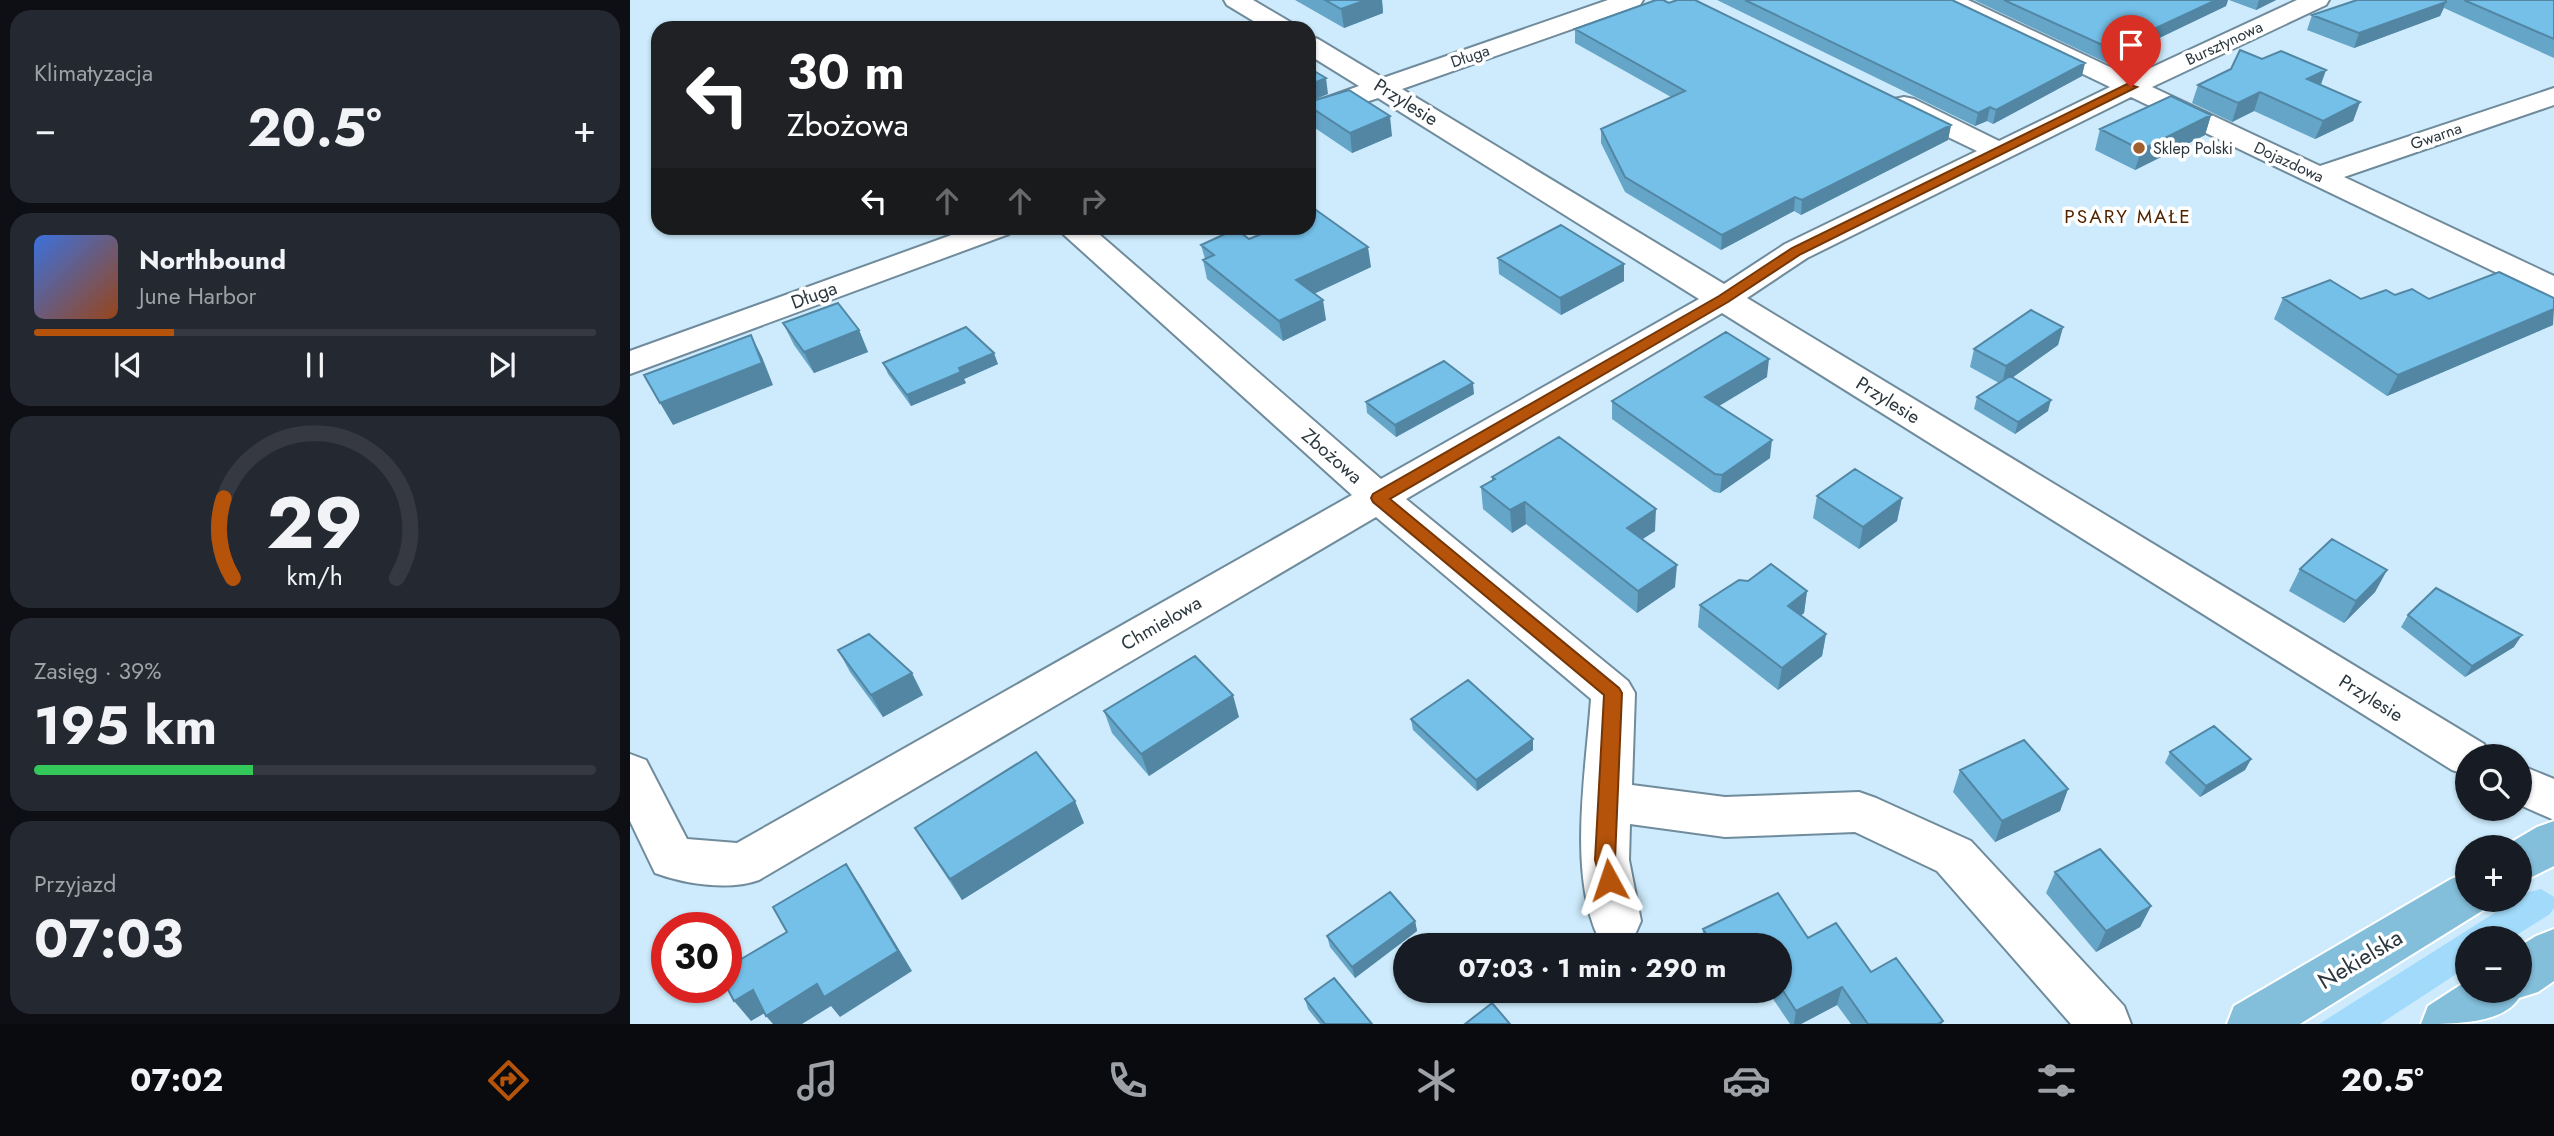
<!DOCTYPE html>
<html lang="pl">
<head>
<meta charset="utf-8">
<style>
  :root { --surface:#171b24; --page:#242831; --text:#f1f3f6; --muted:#9ea1a6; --line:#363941; --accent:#b45309 }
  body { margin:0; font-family:Jost,sans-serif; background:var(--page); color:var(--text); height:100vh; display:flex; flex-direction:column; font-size:26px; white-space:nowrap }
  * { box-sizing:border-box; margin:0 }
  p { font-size:23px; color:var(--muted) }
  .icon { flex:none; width:38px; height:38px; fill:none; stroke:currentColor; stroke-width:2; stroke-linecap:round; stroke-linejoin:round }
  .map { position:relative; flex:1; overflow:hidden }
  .drawer { display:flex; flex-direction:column; gap:10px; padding:10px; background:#0d0f14; width:630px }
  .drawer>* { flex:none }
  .banner { position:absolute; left:21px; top:21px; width:665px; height:214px; border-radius:21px; box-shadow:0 2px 5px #0004; background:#202124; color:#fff; overflow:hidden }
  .tools { position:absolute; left:1825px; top:744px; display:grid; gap:14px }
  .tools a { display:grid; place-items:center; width:77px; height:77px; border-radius:50%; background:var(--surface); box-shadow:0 2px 5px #0004; font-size:35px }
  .speed { position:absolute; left:21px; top:912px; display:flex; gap:14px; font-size:35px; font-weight:700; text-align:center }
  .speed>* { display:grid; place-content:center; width:91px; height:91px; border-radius:50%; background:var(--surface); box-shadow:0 2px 5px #0004; line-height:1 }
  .speed .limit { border:10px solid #d22; background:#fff; color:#111 }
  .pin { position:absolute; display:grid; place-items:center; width:60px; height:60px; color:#fff; margin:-72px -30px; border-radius:50% 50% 50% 0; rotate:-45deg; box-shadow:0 0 7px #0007 }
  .pin .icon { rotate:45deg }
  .me { position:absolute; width:77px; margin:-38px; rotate:355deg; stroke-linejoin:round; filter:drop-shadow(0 0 5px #0008) }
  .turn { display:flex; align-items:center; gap:24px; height:147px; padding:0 21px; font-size:32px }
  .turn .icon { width:91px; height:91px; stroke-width:2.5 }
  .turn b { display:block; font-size:49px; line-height:60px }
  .lanes { display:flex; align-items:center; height:66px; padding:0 21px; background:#0003; justify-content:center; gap:35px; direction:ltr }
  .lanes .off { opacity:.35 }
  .big { font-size:52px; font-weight:700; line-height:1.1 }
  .drawer .card { flex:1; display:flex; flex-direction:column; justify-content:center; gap:10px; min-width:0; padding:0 24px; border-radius:21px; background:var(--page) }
  .drawer .dial { align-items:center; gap:0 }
  .dial svg { height:182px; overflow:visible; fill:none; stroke:var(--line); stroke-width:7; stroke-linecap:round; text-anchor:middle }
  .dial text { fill:var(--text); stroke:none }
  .song { display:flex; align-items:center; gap:21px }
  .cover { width:84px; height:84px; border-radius:10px; background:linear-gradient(135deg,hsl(220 70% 55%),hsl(20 70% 35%)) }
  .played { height:7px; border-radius:4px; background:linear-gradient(90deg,var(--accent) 25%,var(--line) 25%) }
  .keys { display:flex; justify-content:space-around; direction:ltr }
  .heat { display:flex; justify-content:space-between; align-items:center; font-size:38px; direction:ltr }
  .charge { height:10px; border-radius:5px; background:linear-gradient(90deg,#34c759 39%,var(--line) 0) }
  .trip { position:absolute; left:763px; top:933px; width:399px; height:70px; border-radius:35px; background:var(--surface); box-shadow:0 2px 5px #0004; font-weight:700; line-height:70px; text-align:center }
  .tab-bar { display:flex; height:112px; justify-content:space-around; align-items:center; background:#090b0e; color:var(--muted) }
  .tab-bar .icon { width:49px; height:49px }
  .tab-bar .selected { color:var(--accent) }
  .tab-bar b { font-size:32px; color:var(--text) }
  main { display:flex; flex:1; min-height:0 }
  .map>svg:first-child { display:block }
</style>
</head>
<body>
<main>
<section class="drawer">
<div class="card"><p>Klimatyzacja</p>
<div class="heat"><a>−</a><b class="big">20.5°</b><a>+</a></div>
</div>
<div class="card">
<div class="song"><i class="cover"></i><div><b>Northbound</b><p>June Harbor</p></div></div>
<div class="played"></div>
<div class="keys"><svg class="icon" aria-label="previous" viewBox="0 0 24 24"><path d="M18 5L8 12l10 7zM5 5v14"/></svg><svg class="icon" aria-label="pause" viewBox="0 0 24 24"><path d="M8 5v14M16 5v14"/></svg><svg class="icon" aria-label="next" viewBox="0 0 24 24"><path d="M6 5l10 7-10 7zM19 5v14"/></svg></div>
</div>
<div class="card dial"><svg viewBox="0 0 100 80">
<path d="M14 69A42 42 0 1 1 86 69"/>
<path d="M14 69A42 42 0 0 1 10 34" stroke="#b45309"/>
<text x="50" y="56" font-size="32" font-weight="700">29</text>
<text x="50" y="72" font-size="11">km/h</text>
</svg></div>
<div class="card"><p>Zasięg · 39%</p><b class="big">195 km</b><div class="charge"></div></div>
<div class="card"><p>Przyjazd</p><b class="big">07:03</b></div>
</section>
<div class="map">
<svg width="1924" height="1024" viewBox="0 0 1924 1024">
  <rect width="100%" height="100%" fill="#cdebfc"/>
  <path fill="#a1dafa" d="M 1911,889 L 1924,897 L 1924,908 L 1920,914 L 1882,938 L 1838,938 L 1837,967 L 1750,1024 L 1689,1024 L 1885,900 L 1890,900 L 1895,893 Z"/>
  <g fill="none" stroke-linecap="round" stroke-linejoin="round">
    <g stroke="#708b9b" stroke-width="4">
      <path id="minor" d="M 594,0 L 623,0 L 662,23 L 666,28 L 635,28 L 597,5 Z
        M 978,0 L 1013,0 L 1010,5 L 772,89 L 1094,284 L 1155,244 L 1347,151 L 1264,111 L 1260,105 L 1264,99 L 1274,97 L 1284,99 L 1369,141 L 1480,87 L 1309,5 L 1306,0 L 1338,0 L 1501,77 L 1667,0 L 1699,0 L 1696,5 L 1522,87 L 1690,166 L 1924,88 L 1924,105 L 1714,177 L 1924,276 L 1924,298 L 1913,295 L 1501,97 L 1177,258 L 1117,298 L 1854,744 L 1860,756 L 1838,756 L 1838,775 L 1822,770 L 1092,313 L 776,499 L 998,681 L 1005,693 L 1002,785 L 1095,797 L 1229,792 L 1246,798 L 1341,841 L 1494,1006 L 1501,1024 L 1441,1024 L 1307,871 L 1225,832 L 1095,837 L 1000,824 L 999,860 L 1011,921 L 1004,937 L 986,943 L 968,937 C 938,872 956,770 961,699 L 746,517 L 129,880 C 99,891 55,884 25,873 L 0,821 L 0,754 L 16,760 L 57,839 L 107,843 L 722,495 L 433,234 L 429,228 L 462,228 L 751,479 L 1069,299 L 748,98 L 679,121 L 679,104 L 729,86 L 679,55 L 679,36 L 688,39 L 753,78 Z
        M 341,228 L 383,228 L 379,234 L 0,374 L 0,351 Z
        M 1890,765 L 1924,779 L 1924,820 L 1890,805 Z"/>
    </g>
    <g stroke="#fff" stroke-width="4">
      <path id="primary" d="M 1924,821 L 1924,866 L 1890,883 L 1890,847 L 1873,847 L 1907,827 Z
        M 1838,872 L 1838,900 L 1860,900 L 1855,909 L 1670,1024 L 1597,1024 L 1604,1006 L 1821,879 Z
        M 1924,929 L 1924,981 L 1908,992 L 1889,998 C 1873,1024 1823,1024 1791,1024 L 1798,1006 L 1838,980 L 1838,990 L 1890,990 L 1890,946 L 1906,936 Z"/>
    </g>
    <use href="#minor" fill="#fff" fill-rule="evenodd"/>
    <use href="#primary" fill="#83beda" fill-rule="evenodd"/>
  </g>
  <path fill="#65a5c8" d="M 665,0 L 752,0 L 753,13 L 714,28 Z
    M 1087,0 L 1322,0 L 1452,76 L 1363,124 L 1357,121 L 1345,126 Z
    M 1344,0 L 1598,0 L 1596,6 L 1477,63 Z
    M 1599,0 L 1646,0 L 1626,10 Z
    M 1727,0 L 1924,0 L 1924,58 L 1814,8 L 1810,16 L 1724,48 L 1677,30 L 1682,15 Z
    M 945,29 L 1321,125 L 1318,140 L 1171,215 L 1164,211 L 1091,250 L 995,192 L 971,143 L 971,129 L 1041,97 L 945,43 Z
    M 1632,59 L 1696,70 L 1691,85 L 1730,102 L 1723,121 L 1685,139 L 1624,111 L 1602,122 L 1562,103 L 1568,85 Z
    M 679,102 L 762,136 L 722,153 L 679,124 Z
    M 1581,115 L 1575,135 L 1505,170 L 1465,150 L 1470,129 Z
    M 571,245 L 741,267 L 684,294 L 696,320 L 653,341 L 577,279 L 573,260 L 575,259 Z
    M 868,258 L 994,281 L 931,315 L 869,274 Z
    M 1765,295 L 1799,299 L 1923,325 L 1757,396 L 1644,319 L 1653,298 L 1731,299 Z
    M 153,323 L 229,330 L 238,352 L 184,373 L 164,345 Z
    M 1433,327 L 1428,345 L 1383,377 L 1418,411 L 1385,434 L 1344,409 L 1347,397 L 1369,383 L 1340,367 L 1344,349 Z
    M 253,363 L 368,364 L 334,379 L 336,383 L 281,406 L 258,374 Z
    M 1137,377 L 1089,406 L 1140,458 L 1090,493 L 1084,492 L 982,419 L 982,401 Z
    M 844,394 L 766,437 L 737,413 L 736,402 Z
    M 862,477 L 1025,531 L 1012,539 L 1045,587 L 1007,613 L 896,524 L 882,533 L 853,509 L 851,487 L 862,481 Z
    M 1187,496 L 1272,498 L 1267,521 L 1229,549 L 1183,518 Z
    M 1670,569 L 1757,570 L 1745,592 L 1714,623 L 1659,591 Z
    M 1177,591 L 1174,613 L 1171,615 L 1196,634 L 1192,656 L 1148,690 L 1068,627 L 1070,605 Z
    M 1778,615 L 1884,647 L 1835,677 L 1771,627 Z
    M 208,650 L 293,695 L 253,717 L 220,672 Z
    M 474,711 L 609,717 L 519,776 L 482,733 Z
    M 781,719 L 903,739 L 903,750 L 847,791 L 783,730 Z
    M 1540,752 L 1621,759 L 1615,770 L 1570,797 L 1535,763 Z
    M 1330,770 L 1438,789 L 1430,811 L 1365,842 L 1323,792 Z
    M 454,823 L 332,900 L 298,849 L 285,828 Z
    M 1425,872 L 1521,906 L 1510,927 L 1466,952 L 1416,893 Z
    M 785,921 L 787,931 L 725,978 L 700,947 L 697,936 Z
    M 1073,929 L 1178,938 L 1241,972 L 1313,1021 L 1312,1024 L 1221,1024 L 1207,1005 L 1171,1024 L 1160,1024 L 1137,990 L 1150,990 L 1150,945 L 1072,945 Z
    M 675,999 L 742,1024 L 690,1024 L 678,1009 Z"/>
  <path fill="#5286a3" d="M 736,0 L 752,0 L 753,13 L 714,28 L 711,9 Z
    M 1586,0 L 1598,0 L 1596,6 L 1477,63 L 1481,49 Z
    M 1629,0 L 1646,0 L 1626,10 Z
    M 1816,2 L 1810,16 L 1724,48 L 1729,33 Z
    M 1455,63 L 1452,76 L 1363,124 L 1366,110 Z
    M 1696,70 L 1689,88 L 1677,79 Z
    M 696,78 L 698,94 L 679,102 L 679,85 Z
    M 1630,92 L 1624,111 L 1602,122 L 1608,103 Z
    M 1730,102 L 1723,121 L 1685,139 L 1693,121 Z
    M 1360,107 L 1357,121 L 1345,126 L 1348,113 Z
    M 1581,115 L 1575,135 L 1505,170 L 1511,150 Z
    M 760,116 L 762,136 L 722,153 L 720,133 Z
    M 1321,125 L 1318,140 L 1171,215 L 1172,200 Z
    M 1165,197 L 1164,211 L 1091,250 L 1092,235 Z
    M 738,247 L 741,267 L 670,300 L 666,280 Z
    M 994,264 L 994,281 L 931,315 L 930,298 Z
    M 693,300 L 696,320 L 653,341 L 649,321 Z
    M 1924,309 L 1923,325 L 1757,396 L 1768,375 Z
    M 1433,327 L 1428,345 L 1372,385 L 1376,366 Z
    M 229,330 L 238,352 L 184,373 L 174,352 Z
    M 121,335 L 132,357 L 143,385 L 43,425 L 30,403 Z
    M 364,353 L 368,364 L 334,379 L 336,383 L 281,406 L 277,395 L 329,368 Z
    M 1139,359 L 1137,377 L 1074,415 L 1075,397 Z
    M 843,383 L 844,394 L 766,437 L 765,425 Z
    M 1421,400 L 1418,411 L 1385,434 L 1388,422 Z
    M 1142,440 L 1140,458 L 1090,493 L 1092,475 Z
    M 1272,498 L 1267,521 L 1229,549 L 1233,527 Z
    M 895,502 L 896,524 L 882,533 L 880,510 Z
    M 1026,509 L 1025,531 L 996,550 L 997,528 Z
    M 1047,565 L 1045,587 L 1007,613 L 1008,591 Z
    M 1757,570 L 1745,592 L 1714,623 L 1726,601 Z
    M 1177,591 L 1174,613 L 1155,628 L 1158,606 Z
    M 1196,634 L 1192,656 L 1148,690 L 1152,668 Z
    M 1892,635 L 1884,647 L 1835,677 L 1842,666 Z
    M 282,673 L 293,695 L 253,717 L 241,695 Z
    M 603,695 L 609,717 L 519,776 L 511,754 Z
    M 903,739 L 903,750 L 847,791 L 846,780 Z
    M 1621,759 L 1615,770 L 1570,797 L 1576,786 Z
    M 1438,789 L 1430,811 L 1365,842 L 1372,821 Z
    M 445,801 L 454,823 L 332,900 L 320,879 Z
    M 216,864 L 230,885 L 282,971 L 210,1017 L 201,1006 L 172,1024 L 143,1024 L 136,1016 L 187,984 Z
    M 1521,906 L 1510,927 L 1466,952 L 1476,931 Z
    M 785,921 L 787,931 L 725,978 L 722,967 Z
    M 1212,987 L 1207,1005 L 1171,1024 L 1164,1024 L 1166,1011 Z
    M 123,990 L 140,1010 L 121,1021 L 104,1001 Z"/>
  <path fill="#75c0e9" stroke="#5286a3" stroke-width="2" d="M 695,0 L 736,0 L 711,9 Z
    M 1026,0 L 1033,0 L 1039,3 L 1047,0 L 1065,0 L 1321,125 L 1172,200 L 1165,197 L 1092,235 L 995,177 L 971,129 L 1055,91 L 945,29 Z
    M 1115,0 L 1322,0 L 1455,63 L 1366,110 L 1360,107 L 1348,113 Z
    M 1374,0 L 1586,0 L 1481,49 Z
    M 1727,0 L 1816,0 L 1816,2 L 1729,33 L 1682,15 Z
    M 1834,0 L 1924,0 L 1924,39 Z
    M 1610,50 L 1632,59 L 1651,51 L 1696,70 L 1677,79 L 1730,102 L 1693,121 L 1630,92 L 1608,103 L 1568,85 L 1601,69 Z
    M 679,68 L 696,78 L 679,85 Z
    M 719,90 L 760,116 L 720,133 L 679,106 L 679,102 Z
    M 1541,96 L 1581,115 L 1511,150 L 1470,129 Z
    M 686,210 L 738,247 L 666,280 L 693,300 L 649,321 L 573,260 L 584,255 L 571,245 L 606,229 L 619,239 L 646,228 L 679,228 L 679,213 Z
    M 931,225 L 994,264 L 930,298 L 868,258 Z
    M 1869,272 L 1924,298 L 1924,309 L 1768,375 L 1653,298 L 1700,280 L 1731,299 L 1756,290 L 1765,295 L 1782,289 L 1799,299 Z
    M 208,303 L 229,330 L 174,352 L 153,323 Z
    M 1401,310 L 1433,327 L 1376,366 L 1344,349 Z
    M 336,327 L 364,353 L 329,368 L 331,372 L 277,395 L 253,363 Z
    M 1096,332 L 1139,359 L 1075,397 L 1142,440 L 1092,475 L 1085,474 L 982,401 Z
    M 121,335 L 132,363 L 30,403 L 14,375 Z
    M 814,361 L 843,383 L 765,425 L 736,402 Z
    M 1380,376 L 1421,400 L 1388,422 L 1347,397 Z
    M 929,437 L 1026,509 L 997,528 L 1047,565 L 1008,591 L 895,502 L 880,510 L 851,487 L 865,479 L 862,477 Z
    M 1225,469 L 1272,498 L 1233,527 L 1187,496 Z
    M 1702,539 L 1757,570 L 1726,601 L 1670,569 Z
    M 1141,564 L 1177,591 L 1158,606 L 1196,634 L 1152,668 L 1070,605 L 1109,580 L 1118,581 Z
    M 1806,588 L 1892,635 L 1842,666 L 1778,615 Z
    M 239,634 L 282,673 L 241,695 L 208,650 Z
    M 565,656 L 603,695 L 511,754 L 474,711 Z
    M 838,680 L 903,739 L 846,780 L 781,719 Z
    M 1584,726 L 1621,759 L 1576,786 L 1540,752 Z
    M 1394,740 L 1438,789 L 1372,821 L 1330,770 Z
    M 406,752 L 445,801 L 320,879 L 285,828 Z
    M 1470,849 L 1521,906 L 1476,931 L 1425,872 Z
    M 216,864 L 268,951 L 194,997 L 187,984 L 136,1016 L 123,990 L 104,1001 L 96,986 L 96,968 L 157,932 L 143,907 Z
    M 760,892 L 785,921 L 722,967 L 697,936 Z
    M 1148,893 L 1178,938 L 1206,923 L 1241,972 L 1266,958 L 1313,1021 L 1308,1024 L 1238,1024 L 1212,987 L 1166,1011 L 1150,986 L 1150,945 L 1083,945 L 1073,929 Z
    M 704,978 L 742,1024 L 695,1024 L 675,999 Z
    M 862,1003 L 880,1024 L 835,1024 Z"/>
  <path fill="#b45309" stroke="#753606" stroke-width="2" d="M 1497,84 L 1507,87 L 1171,254 L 1098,302 L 760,499 L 989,688 L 992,693 L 985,860 L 989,880 L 986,887 L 979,889 L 972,887 L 965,860 L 974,695 L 743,502 L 741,498 L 743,494 L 1089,296 L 1162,248 Z"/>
  <circle fill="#a25f2e" stroke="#fff" stroke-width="2.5" cx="1509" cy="148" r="7"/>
  <g text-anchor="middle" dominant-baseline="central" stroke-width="7" stroke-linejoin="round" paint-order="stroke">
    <g font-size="16" fill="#2c383f" stroke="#fff">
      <text transform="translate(1594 43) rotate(-25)">Bursztynowa</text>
      <text transform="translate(840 56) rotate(-19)">Długa</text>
      <text transform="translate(1806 136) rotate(-19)">Gwarna</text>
      <text transform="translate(1659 162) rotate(25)">Dojazdowa</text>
    </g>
    <g font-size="16" fill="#2c383f" stroke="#fff" text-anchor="start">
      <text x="1523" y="148">Sklep Polski</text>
    </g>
    <g font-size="19" fill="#2c383f" stroke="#fff">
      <text transform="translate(776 102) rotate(32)">Przylesie</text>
      <text transform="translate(184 295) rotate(-20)">Długa</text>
      <text transform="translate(1258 400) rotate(32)">Przylesie</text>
      <text transform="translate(702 456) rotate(41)">Zbożowa</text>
      <text transform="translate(531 623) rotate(-30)">Chmielowa</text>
      <text transform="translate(1741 698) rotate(32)">Przylesie</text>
    </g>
    <g font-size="19" letter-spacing="2" fill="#502400" stroke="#fff">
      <text x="1498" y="216">PSARY MAŁE</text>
    </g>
    <g font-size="23" fill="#2c383f" stroke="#fff">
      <text transform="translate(1730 959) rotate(-31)">Nekielska</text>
    </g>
  </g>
</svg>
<div class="tools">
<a><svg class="icon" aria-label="search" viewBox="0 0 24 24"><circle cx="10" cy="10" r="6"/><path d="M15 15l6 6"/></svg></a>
<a>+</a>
<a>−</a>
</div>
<div class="speed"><div class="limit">30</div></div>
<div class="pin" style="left:1501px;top:87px;background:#d93025"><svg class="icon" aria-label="arrive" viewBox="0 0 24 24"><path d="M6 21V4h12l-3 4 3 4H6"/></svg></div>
<svg class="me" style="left:979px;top:880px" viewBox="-20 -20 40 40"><path d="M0-17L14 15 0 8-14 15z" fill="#b45309" stroke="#fff" stroke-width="4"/></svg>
<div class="trip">07:03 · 1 min · 290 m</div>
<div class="banner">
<div class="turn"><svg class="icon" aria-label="left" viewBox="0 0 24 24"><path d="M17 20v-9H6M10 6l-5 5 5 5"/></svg><div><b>30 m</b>Zbożowa</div></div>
<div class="lanes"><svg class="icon" aria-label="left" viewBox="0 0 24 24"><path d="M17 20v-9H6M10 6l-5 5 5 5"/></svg><svg class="icon off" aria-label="ahead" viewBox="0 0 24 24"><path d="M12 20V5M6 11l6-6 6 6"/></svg><svg class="icon off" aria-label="ahead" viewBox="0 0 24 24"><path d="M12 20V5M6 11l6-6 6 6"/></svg><svg class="icon off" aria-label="right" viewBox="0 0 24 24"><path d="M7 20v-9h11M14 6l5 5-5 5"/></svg></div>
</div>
</div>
</main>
<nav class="tab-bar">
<b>07:02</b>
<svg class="icon selected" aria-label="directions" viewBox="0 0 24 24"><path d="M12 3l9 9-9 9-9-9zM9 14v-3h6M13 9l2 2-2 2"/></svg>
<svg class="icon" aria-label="music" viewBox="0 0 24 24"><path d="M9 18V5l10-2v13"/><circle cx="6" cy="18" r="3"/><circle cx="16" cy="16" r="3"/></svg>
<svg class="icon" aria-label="phone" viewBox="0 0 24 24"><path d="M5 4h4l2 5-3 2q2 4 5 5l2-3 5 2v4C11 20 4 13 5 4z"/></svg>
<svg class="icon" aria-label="climate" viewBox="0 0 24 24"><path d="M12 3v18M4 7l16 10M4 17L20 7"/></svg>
<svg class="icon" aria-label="car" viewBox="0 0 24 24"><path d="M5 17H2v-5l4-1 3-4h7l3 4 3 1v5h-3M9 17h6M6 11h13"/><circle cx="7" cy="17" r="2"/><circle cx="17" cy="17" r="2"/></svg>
<svg class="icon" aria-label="filters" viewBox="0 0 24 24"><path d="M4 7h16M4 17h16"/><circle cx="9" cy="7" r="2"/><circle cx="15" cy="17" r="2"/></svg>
<b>20.5°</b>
</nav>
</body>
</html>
